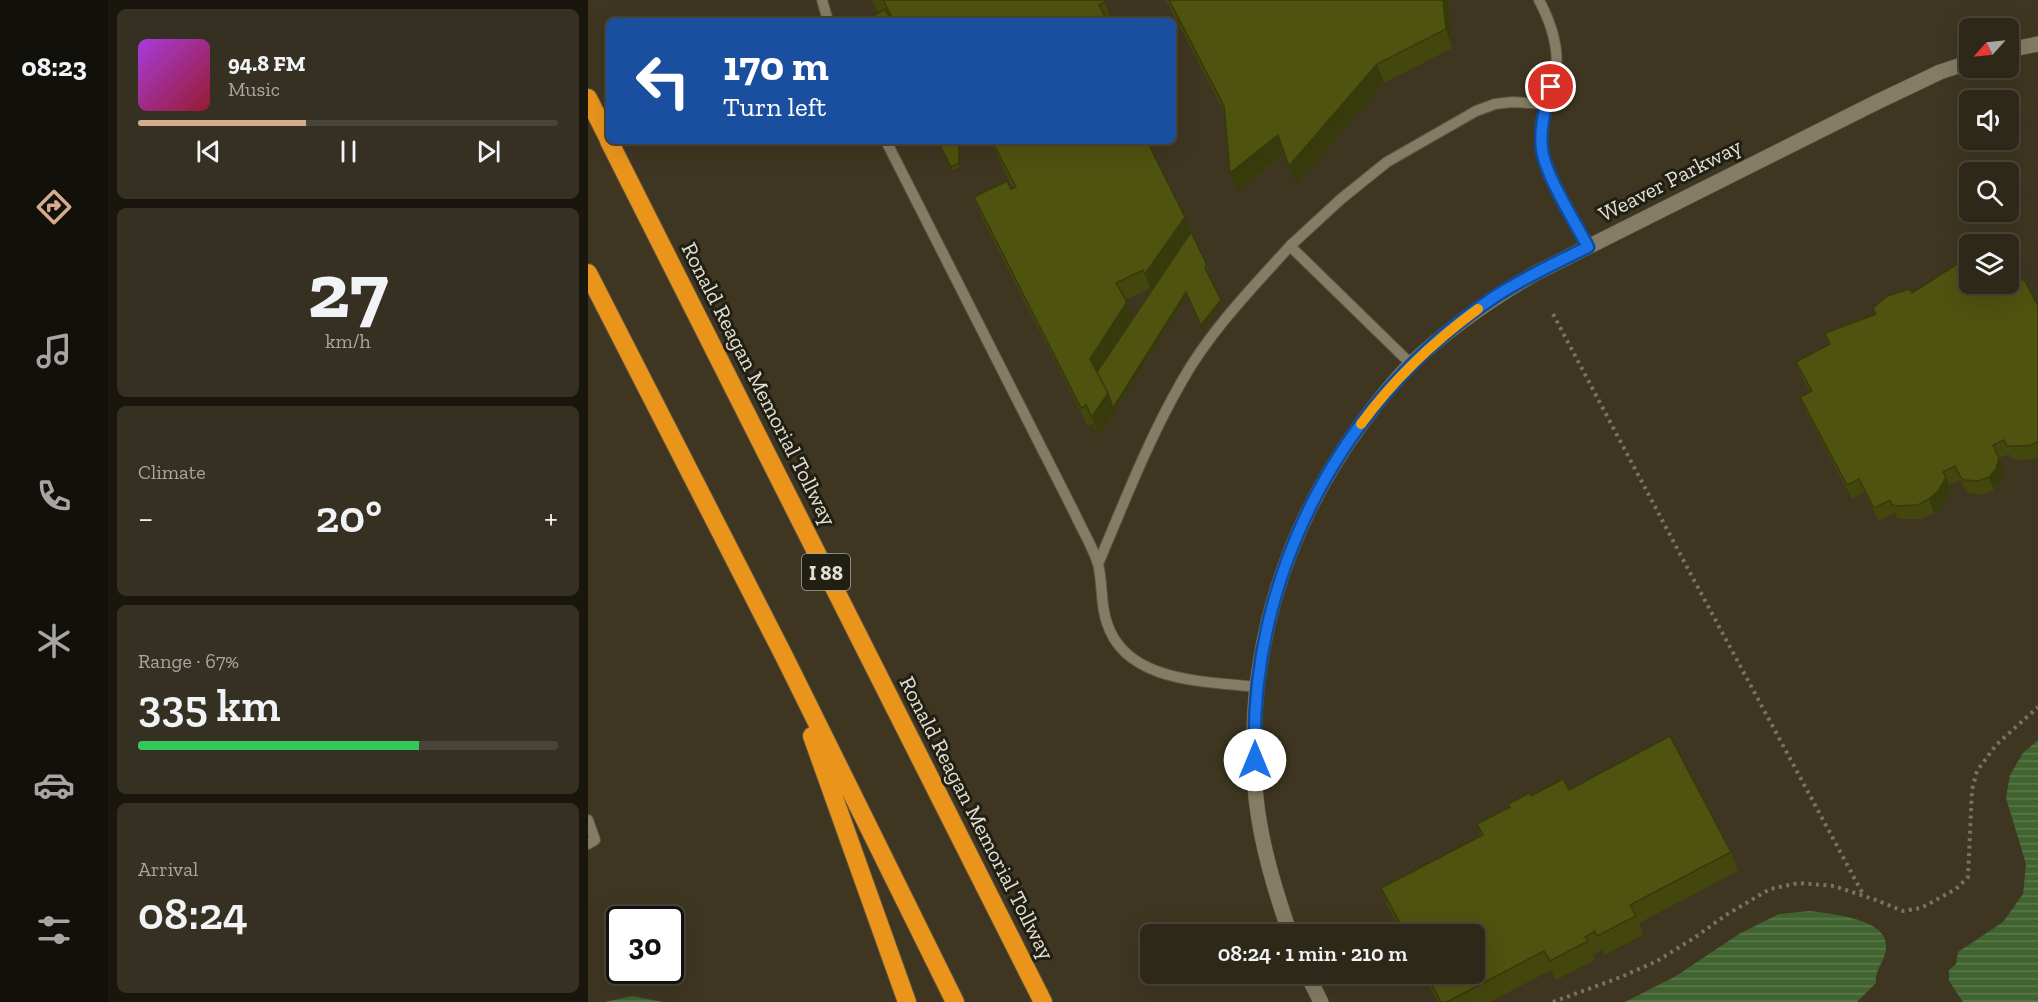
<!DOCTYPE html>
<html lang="en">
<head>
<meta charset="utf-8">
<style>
  :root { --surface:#2e2819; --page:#363022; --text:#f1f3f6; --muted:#a7a6a2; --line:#494438; --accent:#d6ab8b }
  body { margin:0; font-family:"Zilla Slab",serif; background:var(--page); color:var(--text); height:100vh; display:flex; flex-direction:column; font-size:22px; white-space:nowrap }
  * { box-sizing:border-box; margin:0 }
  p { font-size:20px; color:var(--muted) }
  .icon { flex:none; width:33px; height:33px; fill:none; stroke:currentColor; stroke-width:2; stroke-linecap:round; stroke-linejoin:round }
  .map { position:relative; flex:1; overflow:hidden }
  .details { display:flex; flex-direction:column; gap:9px; padding:9px; background:#19160e; width:480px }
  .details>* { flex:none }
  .banner { position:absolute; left:18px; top:18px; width:570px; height:126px; border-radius:9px; box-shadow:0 6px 24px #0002,0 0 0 2px var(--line); background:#1a4fa0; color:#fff; overflow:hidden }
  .needle { width:39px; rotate:243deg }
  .tools { position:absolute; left:1371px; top:18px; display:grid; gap:12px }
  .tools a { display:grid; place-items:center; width:60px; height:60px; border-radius:9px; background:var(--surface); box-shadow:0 6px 24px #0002,0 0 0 2px var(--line); font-size:30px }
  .speed { position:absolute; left:18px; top:906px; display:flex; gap:12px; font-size:30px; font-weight:700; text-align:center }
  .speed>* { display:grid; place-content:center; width:78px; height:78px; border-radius:50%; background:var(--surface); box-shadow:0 6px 24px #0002,0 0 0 2px var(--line); line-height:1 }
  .speed .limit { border:3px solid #111; border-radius:9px; background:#fff; color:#111 }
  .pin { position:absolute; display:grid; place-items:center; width:51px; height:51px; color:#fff; margin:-26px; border:3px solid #fff; border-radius:50%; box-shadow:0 2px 6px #0007 }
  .me { position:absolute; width:66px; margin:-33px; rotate:0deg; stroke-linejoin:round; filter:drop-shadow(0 0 4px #0008) }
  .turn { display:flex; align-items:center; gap:21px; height:126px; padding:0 18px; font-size:27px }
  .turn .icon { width:78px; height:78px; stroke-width:2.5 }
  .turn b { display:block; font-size:42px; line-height:51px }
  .big { font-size:45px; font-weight:600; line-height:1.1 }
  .details .tile { flex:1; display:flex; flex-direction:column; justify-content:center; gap:9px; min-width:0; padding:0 21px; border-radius:9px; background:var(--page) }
  .details .dial { align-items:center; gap:0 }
  .dial b { font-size:78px; line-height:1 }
  .song { display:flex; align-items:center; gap:18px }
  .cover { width:72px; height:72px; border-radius:9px; background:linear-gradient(135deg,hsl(280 70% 55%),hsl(350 70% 35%)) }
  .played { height:6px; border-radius:3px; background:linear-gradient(90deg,var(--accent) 40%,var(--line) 40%) }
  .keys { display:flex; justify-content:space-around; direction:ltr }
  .heat { display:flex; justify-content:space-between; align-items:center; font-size:33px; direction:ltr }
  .charge { height:9px; border-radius:4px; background:linear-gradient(90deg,#34c759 67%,var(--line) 0) }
  .trip { position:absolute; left:552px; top:924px; width:345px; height:60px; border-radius:9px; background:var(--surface); box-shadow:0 6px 24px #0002,0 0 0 2px var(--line); font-weight:600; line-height:60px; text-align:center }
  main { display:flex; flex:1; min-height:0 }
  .tab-bar { display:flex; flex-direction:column; width:108px; justify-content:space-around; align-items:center; background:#12100a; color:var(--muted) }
  .tab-bar .icon { width:42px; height:42px }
  .tab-bar .on { color:var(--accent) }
  .tab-bar b { font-size:27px; color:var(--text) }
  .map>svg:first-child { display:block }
</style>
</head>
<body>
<main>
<nav class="tab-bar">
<b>08:23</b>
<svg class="icon on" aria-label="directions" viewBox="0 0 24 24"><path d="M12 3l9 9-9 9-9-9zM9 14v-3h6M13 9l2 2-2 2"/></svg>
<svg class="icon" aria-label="music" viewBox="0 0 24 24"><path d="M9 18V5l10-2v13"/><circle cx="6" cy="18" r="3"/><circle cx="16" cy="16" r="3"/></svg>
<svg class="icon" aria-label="phone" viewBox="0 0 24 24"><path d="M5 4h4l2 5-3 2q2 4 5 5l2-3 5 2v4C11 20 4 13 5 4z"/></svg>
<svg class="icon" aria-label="climate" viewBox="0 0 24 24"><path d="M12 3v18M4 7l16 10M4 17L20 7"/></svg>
<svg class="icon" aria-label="car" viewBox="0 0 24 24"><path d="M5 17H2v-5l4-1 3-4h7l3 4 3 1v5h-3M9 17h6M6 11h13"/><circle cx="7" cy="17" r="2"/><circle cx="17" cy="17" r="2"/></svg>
<svg class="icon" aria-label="filters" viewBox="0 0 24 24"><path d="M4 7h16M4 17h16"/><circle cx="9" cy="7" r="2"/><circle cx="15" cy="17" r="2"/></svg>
</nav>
<section class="details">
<div class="tile">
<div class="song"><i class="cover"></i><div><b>94.8 FM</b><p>Music</p></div></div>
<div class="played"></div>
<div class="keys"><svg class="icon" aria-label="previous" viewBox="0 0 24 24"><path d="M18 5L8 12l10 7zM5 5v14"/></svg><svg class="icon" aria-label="pause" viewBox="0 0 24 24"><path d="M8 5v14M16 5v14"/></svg><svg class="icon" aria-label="next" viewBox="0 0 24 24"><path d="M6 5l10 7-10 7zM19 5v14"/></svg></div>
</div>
<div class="tile dial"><b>27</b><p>km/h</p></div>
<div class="tile"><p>Climate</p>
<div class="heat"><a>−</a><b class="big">20°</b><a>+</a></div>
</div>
<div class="tile"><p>Range · 67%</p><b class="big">335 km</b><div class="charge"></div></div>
<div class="tile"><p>Arrival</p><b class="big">08:24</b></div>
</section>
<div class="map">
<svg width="1450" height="1002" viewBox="0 0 1450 1002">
  <defs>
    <pattern id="water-rules" width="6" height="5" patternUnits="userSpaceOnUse" patternTransform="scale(1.5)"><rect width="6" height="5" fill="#406330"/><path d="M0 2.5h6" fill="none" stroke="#5b794d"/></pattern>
  </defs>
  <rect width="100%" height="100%" fill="#3e3621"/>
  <path fill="url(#water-rules)" d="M 1450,740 L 1450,1002 L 1375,1002 L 1361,981 L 1361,970 L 1368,964 L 1370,952 L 1415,922 L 1435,894 L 1438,864 L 1418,798 L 1422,775 L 1435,753 Z
    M 1222,911 C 1242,914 1300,918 1298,947 C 1298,960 1286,971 1288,983 L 1269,1002 L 1037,1002 L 1088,976 L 1151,934 L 1191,914 Z
    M 44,996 L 75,1002 L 17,1002 Z"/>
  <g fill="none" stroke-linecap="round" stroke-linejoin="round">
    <g stroke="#595341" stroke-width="12">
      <path id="lane" d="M 234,0 L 240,21
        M 951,0 C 962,21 971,47 968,70 C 964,100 951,119 955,151 C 957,174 988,224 1000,247
        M 298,141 L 487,514 C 494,530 505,547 510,564 C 515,583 512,604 519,623 C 538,683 617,681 669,687
        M 823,364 L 702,246 L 753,199 L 799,162 L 888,111 L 907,104 L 924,102 L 959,104
        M 510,564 C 536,503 560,440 594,381 C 622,331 664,288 702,246
        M 0,820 L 7,840 L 0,844"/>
    </g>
    <g stroke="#595341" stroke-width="16">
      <path id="street" d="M 1420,50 L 1450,44
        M 702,934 C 687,890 673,845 668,798 C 656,663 692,536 771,427 C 787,405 804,383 823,364 C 861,328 903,299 948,273 L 1287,103 L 1352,72 L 1382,62
        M 719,974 L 733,1002"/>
    </g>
    <g stroke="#595341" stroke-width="20">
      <path id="highway" d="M 0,98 L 21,140
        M 21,141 L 455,1002
        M 0,273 L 197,658 L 367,1002
        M 224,736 L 319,1002"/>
    </g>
    <path stroke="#797360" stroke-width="4" stroke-dasharray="3 4.5" stroke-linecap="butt" d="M 965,314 L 1100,569 L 1276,896
      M 770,983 L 806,980 L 820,974
      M 965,1002 L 1033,977 L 1069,961 L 1106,938 L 1138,915 L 1182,889 L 1211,883 L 1246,886 L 1288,900 L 1315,911 L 1333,908 L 1368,889 L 1380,877 L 1384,790 L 1389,771 L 1408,745 L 1450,707"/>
    <use href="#lane" stroke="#847c64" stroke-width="10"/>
    <use href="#street" stroke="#847c64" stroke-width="15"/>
    <use href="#highway" stroke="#eb941b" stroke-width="18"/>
  </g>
  <path fill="#43470e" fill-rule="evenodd" d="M 284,0 L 516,0 L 524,21 L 288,21 L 285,16 L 290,12 Z
    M 578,0 L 860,0 L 864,48 L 796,83 L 708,185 L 697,154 L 649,192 L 642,173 L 637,113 Z
    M 350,141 L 372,141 L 372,167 L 365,170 Z
    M 402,141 L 559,141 L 619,265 L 621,268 L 618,271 L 633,300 L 634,303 L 615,329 L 599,295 L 511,436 L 505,424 L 500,426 L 393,216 L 386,197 L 425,188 ZM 562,288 L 563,291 L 545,318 L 538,300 Z
    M 1374,273 L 1424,285 L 1450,306 L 1450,458 L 1437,460 L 1424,459 L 1421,454 L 1411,458 L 1416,471 L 1413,483 L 1406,490 L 1395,495 L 1382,493 L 1378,491 L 1372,480 L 1361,485 L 1363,491 L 1355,505 L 1346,513 L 1334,519 L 1314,519 L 1309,518 L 1307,513 L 1291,521 L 1276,492 L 1264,499 L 1217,410 L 1212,397 L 1222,392 L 1213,375 L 1208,362 L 1241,344 L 1237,333 L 1287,314 L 1285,308 Z
    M 981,790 L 1143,852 L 1150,871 L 1051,923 L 1055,935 L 1016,955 L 1014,950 L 1005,955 L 1007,960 L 968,980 L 963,970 L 902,1002 L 850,1002 L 835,974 L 886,974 L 886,934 L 815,934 L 800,907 L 793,888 L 893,836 L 889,824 L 921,808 L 920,804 L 943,796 Z"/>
  <path fill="#373a0b" d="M 855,0 L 860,0 L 864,48 L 858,29 Z
    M 789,64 L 796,83 L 708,185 L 701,166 Z
    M 690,135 L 697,153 L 649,192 L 642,173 Z
    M 371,141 L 372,141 L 372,167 L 371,163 Z
    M 597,217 L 604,236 L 564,293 L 557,274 Z
    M 598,292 L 599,295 L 511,436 L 504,417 L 520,393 Z
    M 633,300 L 634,303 L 615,329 L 613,325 Z
    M 539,302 L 546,321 L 508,377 L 502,359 Z
    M 1411,458 L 1416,471 L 1413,483 L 1406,490 L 1401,477 Z
    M 1358,477 L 1363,491 L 1355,505 L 1346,513 L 1341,499 Z"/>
  <path fill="#4e5310" stroke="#373a0b" stroke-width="1.5" d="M 295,0 L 516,0 L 517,2 L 511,5 L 519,21 L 306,21 Z
    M 581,0 L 855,0 L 858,29 L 789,64 L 701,166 L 690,135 L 642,173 L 636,106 Z
    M 297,9 L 304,21 L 288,21 L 285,16 Z
    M 350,141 L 371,141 L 371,163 L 363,167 Z
    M 404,141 L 559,141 L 597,217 L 557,274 L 555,270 L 528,283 L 539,302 L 502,359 L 520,393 L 504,417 L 498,405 L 493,408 L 386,197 L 419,181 L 423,189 L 428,187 Z
    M 603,232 L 619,265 L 617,268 L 633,300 L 613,325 L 598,292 L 525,408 L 520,393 L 509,372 Z
    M 1369,264 L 1374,273 L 1382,269 L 1382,284 L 1420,284 L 1420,278 L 1424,285 L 1436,279 L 1450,306 L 1450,442 L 1443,445 L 1432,446 L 1419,446 L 1416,440 L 1405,445 L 1411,458 L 1408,469 L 1401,477 L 1390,481 L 1377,480 L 1373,478 L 1367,466 L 1355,472 L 1358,477 L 1350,491 L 1341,499 L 1330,505 L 1309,506 L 1304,505 L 1302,500 L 1286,508 L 1271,479 L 1259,485 L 1212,397 L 1224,391 L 1208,362 L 1242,344 L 1237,333 L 1288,314 L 1285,308 L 1299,296 L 1321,289 L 1324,293 Z
    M 1082,736 L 1143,852 L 1042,905 L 1048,916 L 1009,936 L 1007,931 L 997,937 L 1000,941 L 962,961 L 956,951 L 859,1002 L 853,1002 L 838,974 L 886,974 L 886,934 L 818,934 L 793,888 L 895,835 L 889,824 L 922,807 L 920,804 L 941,793 L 943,796 L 975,779 L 981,790 Z"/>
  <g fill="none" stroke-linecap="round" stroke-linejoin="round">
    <g stroke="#114b97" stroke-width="15">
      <path id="route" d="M 667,760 C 660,577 754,397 908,296 C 937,277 969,262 1000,247 C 987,222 961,181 955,155 C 950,133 957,108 963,87"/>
    </g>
    <use href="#route" stroke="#1a73e8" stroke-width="10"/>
    <path stroke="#f59e0b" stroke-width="10" d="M 773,424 C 806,379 845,342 890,309"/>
  </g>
  <g text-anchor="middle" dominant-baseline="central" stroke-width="6" stroke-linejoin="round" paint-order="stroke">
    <rect fill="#211e14" stroke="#a9a599" stroke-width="1.5" x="214" y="554" width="48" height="36" rx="4.5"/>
    <g font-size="21" font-weight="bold" fill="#e3dfd2">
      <text x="238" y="572">I 88</text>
    </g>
    <g font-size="22" fill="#e3dfd2" stroke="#211e14">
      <text transform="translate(1082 180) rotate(-27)">Weaver Parkway</text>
      <text transform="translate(171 384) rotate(63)">Ronald Reagan Memorial Tollway</text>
      <text transform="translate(389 818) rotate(63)">Ronald Reagan Memorial Tollway</text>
    </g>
  </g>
</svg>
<div class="tools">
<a><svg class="needle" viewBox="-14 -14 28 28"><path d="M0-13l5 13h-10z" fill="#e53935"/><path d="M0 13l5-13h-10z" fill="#a7a6a2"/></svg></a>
<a><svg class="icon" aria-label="sound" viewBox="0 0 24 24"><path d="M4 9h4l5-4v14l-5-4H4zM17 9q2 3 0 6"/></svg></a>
<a><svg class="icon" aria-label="search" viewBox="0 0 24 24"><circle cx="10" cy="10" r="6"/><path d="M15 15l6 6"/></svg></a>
<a><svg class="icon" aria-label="layers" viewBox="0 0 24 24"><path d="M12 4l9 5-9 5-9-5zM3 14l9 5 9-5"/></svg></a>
</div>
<div class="speed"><div class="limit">30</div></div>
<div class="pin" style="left:963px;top:87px;background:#d93025"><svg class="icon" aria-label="arrive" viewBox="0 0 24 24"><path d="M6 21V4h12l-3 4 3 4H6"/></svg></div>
<svg class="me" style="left:667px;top:760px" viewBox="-20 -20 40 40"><circle r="19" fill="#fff"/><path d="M0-13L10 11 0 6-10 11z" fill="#1a73e8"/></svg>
<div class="trip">08:24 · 1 min · 210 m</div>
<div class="banner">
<div class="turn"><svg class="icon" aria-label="left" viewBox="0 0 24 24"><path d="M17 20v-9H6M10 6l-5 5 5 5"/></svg><div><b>170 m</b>Turn left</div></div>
</div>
</div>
</main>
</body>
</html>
